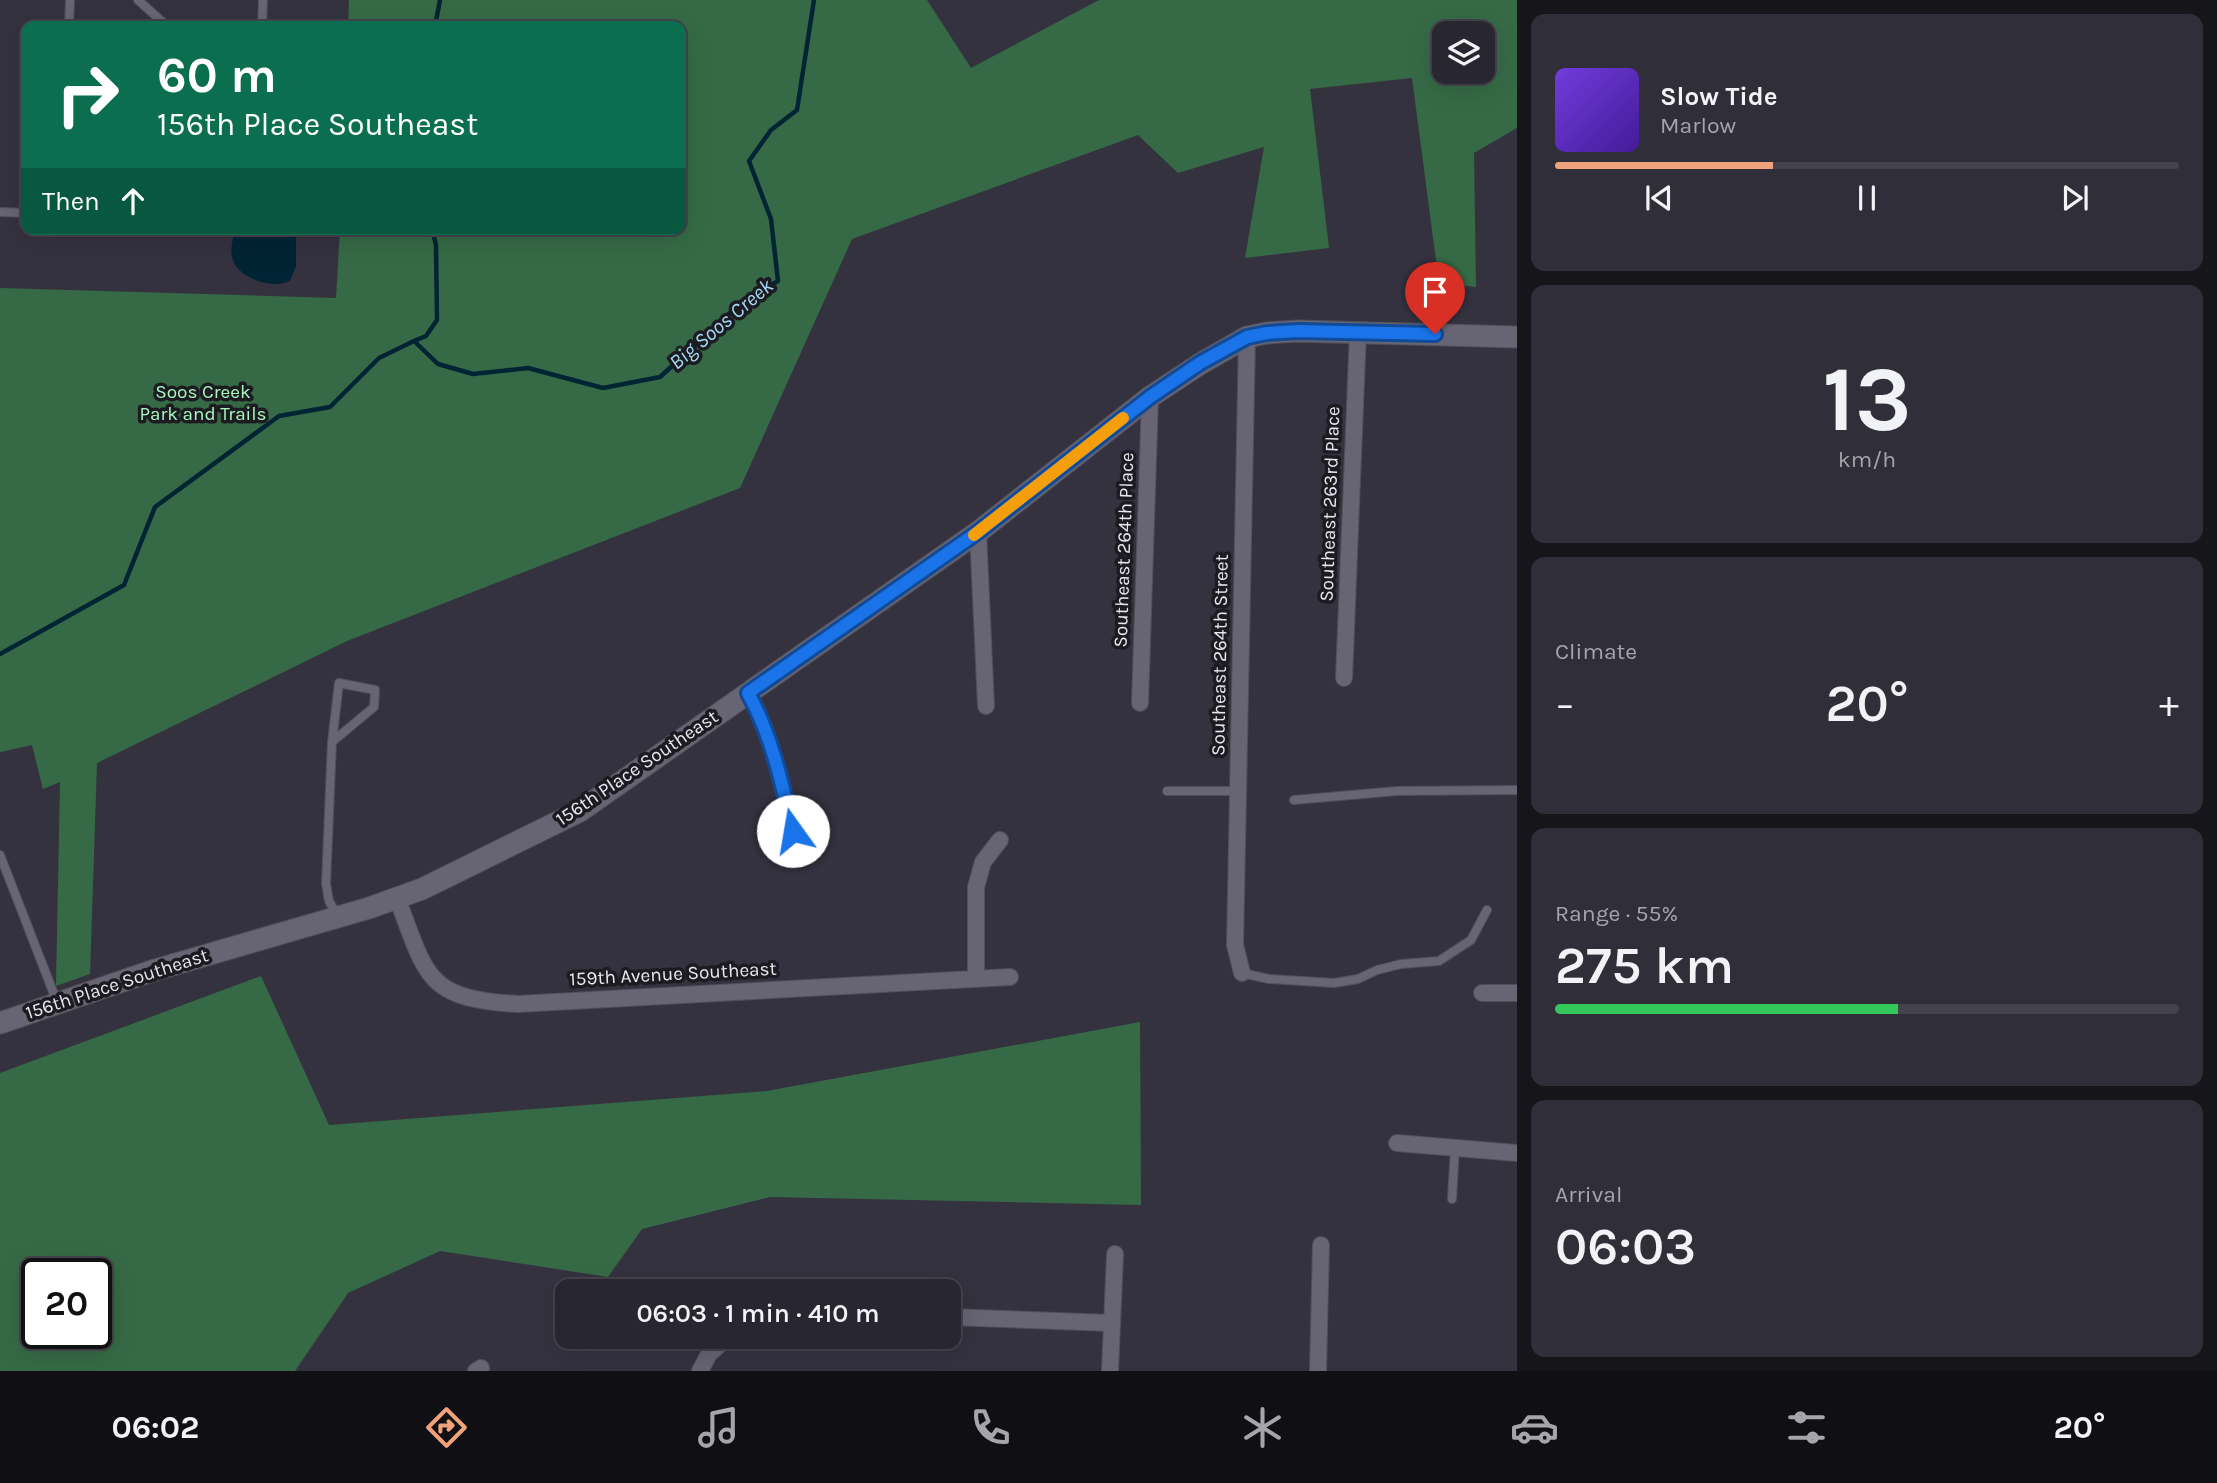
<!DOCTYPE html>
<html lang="en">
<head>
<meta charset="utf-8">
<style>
  :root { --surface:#282630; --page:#302e38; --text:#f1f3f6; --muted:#a5a5ab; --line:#44434c; --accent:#f0a27a }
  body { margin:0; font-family:Karla,sans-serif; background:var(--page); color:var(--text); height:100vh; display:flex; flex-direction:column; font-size:26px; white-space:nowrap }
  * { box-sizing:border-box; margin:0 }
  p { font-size:23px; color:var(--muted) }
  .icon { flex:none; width:38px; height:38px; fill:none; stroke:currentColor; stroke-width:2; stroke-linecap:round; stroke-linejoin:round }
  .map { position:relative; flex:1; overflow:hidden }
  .drawer { display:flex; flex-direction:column; gap:14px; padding:14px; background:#16151a; width:700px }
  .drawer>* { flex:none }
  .hud { position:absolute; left:21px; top:21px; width:665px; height:214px; border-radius:14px; box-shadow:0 7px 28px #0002,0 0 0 2px var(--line); background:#0b6e4f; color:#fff; overflow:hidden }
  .buttons { position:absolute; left:1432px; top:21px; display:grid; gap:14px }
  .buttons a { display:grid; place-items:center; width:63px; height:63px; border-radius:14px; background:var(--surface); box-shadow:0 7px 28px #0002,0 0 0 2px var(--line); font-size:35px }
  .speed { position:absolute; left:21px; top:1258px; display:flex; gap:14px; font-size:35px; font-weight:700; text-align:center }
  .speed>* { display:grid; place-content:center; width:91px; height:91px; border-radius:50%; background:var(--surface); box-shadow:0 7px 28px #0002,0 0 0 2px var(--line); line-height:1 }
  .speed .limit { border:4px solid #111; border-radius:10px; background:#fff; color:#111 }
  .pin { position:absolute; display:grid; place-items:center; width:60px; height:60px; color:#fff; margin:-72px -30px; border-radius:50% 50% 50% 0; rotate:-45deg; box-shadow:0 0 7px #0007 }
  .pin .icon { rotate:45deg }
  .me { position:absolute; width:77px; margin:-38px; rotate:347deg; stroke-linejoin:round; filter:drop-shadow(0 0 5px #0008) }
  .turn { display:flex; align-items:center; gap:24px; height:147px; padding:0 21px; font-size:32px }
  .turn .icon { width:91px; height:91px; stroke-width:2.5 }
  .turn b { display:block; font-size:49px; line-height:60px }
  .then { display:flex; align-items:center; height:66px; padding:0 21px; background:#0003; gap:14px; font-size:26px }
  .big { font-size:52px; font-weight:600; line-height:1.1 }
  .drawer .widget { flex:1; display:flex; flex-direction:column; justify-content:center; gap:10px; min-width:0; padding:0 24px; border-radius:14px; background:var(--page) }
  .drawer .dial { align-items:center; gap:0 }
  .dial b { font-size:91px; line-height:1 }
  .song { display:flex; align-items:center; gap:21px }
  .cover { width:84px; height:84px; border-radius:10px; background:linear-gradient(135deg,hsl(260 70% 55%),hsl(260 70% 35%)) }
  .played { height:7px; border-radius:4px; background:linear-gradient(90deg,var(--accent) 35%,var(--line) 35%) }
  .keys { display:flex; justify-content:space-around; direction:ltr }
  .heat { display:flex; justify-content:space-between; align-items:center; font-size:38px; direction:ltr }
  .charge { height:10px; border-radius:5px; background:linear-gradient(90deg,#34c759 55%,var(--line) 0) }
  .trip { position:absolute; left:555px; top:1279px; width:406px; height:70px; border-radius:14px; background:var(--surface); box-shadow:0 7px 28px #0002,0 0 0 2px var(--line); font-weight:600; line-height:70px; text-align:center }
  .menu { display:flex; height:112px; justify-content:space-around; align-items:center; background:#100f13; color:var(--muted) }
  .menu .icon { width:49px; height:49px }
  .menu .current { color:var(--accent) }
  .menu b { font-size:32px; color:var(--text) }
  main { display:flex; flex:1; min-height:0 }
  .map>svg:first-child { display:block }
</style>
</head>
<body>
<main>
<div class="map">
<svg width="1517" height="1371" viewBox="0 0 1517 1371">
  <rect width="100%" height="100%" fill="#353240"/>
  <path fill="#366a46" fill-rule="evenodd" d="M 349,0 L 927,0 L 971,68 L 1099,0 L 1517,0 L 1517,128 L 1474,153 L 1476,287 L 1439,283 L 1412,78 L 1310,89 L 1329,248 L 1245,258 L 1264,147 L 1178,173 L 1138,135 L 852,239 L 740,488 L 347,641 L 97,763 L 90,974 L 56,986 L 60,782 L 43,789 L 32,745 L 0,752 L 0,288 L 336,298 L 340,229 L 681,229 L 681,26 L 348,26 ZM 1444,33 L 1482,33 L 1482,72 L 1444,72 Z
    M 261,976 L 329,1125 L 767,1091 L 1140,1022 L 1141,1205 L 770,1197 L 642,1229 L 608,1277 L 440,1251 L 348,1293 L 295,1371 L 0,1371 L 0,1073 ZM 37,1274 L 96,1274 L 96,1334 L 37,1334 Z"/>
  <path fill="#002433" d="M 236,229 L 296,229 L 296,266 L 290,281 C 274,289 243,280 234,263 C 229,252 232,240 236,229 Z"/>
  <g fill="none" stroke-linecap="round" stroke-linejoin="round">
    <path stroke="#002433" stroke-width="4.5" d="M 435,26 L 440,0
      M 414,341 L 426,336 L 437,320 L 436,245 L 432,229
      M 0,654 L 124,585 L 155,507 L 279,416 L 330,407 L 379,358 L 414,341 L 438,364 L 473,374 L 528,368 L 603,388 L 660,377 L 742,302 L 778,281 L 771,219 L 749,161 L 771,130 L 797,110 L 814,0"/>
    <g stroke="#524f5a" stroke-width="10">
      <path id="service" d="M 138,0 L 167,26
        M 69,26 L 70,0
        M 262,26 L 263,0
        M 0,212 L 26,213
        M 748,693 C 772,736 782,784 793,831
        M 332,742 L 374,707 L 375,690 L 339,683 L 332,742 L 326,884 L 329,901 L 337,915
        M 1167,791 L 1238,791
        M 1294,800 L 1397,791 L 1517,790
        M 0,855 L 57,1002
        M 1242,973 L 1269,979 L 1334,983 L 1358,979 L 1377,970 L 1401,964 L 1439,961 L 1471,940 L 1487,910
        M 1452,1199 L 1455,1148"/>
    </g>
    <g stroke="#524f5a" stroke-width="18">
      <path id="minor" d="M 978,532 L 986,706
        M 1344,678 L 1358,331
        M 1140,703 L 1150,397
        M 397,898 C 427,977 426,999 518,1004 L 1010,977
        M 1242,973 L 1235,945 L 1247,337
        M 976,979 L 976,887 L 983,862 L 1000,840
        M 1482,993 L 1517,993
        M 1397,1143 L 1517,1153
        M 948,1317 L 1111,1323
        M 476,1371 L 481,1368
        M 700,1371 L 709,1354 L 728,1337
        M 1110,1371 L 1115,1254
        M 1318,1371 L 1321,1245"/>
    </g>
    <g stroke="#524f5a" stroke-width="23">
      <path id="tertiary" d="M 0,1023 L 155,970 L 369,908 L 422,889 L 580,811 L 978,532 L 1150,397 L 1200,364 L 1247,337 L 1267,333 L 1298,331 L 1517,337"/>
    </g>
    <use href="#service" stroke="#676473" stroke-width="8"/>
    <use href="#minor" stroke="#676473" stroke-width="16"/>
    <use href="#tertiary" stroke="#676473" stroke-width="21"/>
  </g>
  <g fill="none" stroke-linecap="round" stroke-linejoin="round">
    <g stroke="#114b97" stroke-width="18">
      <path id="route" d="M 793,831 C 782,784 772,736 748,693 L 978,532 L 1150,397 L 1200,363 L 1247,337 L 1267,333 L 1298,331 L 1435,334"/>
    </g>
    <use href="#route" stroke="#1a73e8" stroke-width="12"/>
    <path stroke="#f59e0b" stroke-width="12" d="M 974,535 L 1123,418"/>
  </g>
  <g text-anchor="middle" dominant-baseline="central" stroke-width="7" stroke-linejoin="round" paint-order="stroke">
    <g font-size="19" fill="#a8f8be" stroke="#1c1b21">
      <text x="203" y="392">Soos Creek<tspan x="203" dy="22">Park and Trails</tspan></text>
    </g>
    <g font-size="19" fill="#e8e6ef" stroke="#1c1b21">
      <text transform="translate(1330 504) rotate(-88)">Southeast 263rd Place</text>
      <text transform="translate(1124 550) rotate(-88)">Southeast 264th Place</text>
      <text transform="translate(1220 655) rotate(-89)">Southeast 264th Street</text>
      <text transform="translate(637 768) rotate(-34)">156th Place Southeast</text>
      <text transform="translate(673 974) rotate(-3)">159th Avenue Southeast</text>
      <text transform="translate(117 984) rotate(-18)">156th Place Southeast</text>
    </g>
    <g font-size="21" font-style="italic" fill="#a3d9f4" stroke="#1c1b21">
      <text transform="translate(721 324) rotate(-40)">Big Soos Creek</text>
    </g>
  </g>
</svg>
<div class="buttons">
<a><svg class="icon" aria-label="layers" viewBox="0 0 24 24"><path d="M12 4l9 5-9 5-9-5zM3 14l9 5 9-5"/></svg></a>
</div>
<div class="speed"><div class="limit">20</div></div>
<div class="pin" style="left:1435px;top:334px;background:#d93025"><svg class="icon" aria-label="arrive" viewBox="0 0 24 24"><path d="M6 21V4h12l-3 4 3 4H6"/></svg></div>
<svg class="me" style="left:793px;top:831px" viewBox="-20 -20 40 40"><circle r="19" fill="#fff"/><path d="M0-13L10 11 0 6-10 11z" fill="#1a73e8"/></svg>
<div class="trip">06:03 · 1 min · 410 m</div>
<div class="hud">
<div class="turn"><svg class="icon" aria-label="right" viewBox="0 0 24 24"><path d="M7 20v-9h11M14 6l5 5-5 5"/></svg><div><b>60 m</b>156th Place Southeast</div></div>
<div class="then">Then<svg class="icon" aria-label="ahead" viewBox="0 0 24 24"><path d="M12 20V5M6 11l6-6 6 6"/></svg></div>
</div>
</div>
<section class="drawer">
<div class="widget">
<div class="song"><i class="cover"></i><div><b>Slow Tide</b><p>Marlow</p></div></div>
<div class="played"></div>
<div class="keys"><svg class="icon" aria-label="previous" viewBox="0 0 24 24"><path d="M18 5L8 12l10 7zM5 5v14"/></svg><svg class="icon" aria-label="pause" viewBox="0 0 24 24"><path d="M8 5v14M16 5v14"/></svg><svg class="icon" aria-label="next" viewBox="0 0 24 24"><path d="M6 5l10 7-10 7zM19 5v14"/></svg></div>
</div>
<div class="widget dial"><b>13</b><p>km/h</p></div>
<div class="widget"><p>Climate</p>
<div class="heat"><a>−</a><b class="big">20°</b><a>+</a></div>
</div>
<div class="widget"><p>Range · 55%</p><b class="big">275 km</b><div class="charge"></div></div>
<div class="widget"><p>Arrival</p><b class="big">06:03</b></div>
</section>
</main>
<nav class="menu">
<b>06:02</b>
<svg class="icon current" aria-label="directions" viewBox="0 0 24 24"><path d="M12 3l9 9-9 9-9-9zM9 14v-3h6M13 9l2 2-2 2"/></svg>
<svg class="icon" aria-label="music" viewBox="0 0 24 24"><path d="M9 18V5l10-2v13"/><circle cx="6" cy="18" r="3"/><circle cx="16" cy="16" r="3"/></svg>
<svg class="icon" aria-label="phone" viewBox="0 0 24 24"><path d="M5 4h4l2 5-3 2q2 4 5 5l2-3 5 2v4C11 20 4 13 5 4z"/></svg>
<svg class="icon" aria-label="climate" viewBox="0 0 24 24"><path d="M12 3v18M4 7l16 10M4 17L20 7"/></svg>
<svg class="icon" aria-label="car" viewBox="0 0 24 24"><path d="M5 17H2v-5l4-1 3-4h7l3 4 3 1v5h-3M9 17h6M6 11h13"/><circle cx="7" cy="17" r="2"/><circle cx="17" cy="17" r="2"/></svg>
<svg class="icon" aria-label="filters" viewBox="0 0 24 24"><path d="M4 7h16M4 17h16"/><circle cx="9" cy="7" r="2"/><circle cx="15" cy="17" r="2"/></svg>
<b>20°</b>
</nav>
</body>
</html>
